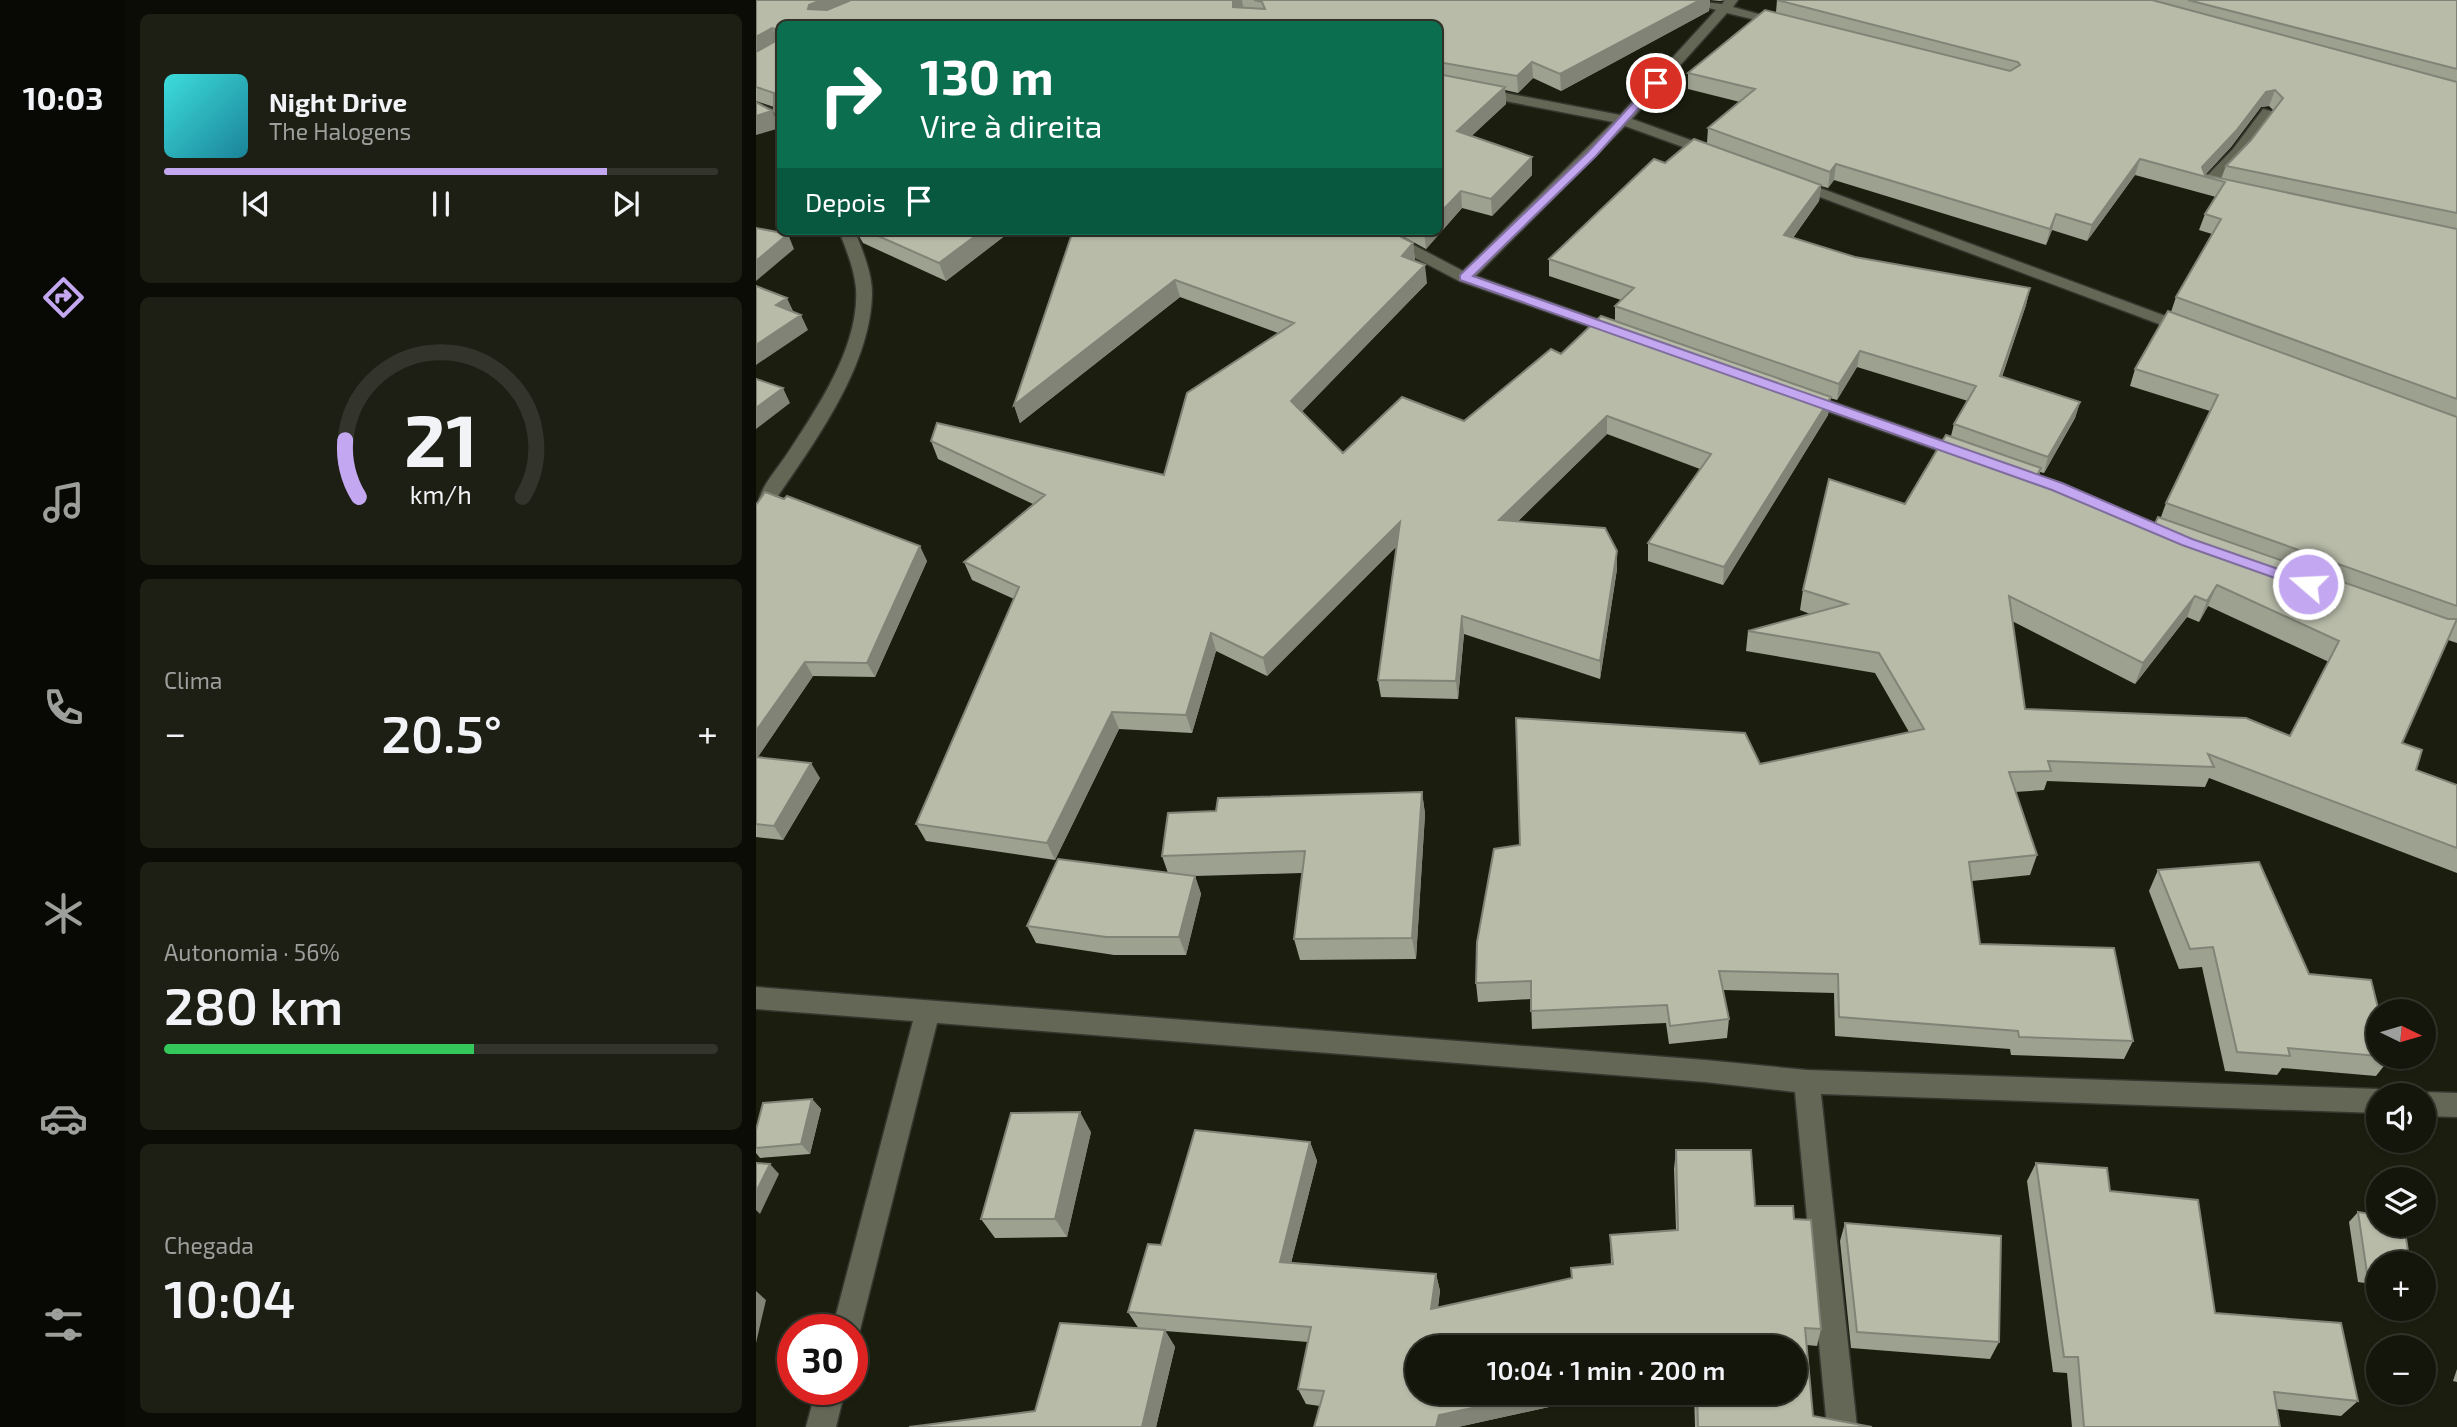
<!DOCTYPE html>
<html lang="pt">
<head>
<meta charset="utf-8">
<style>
  :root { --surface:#14160b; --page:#1d1f14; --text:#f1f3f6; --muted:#9d9f9d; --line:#33352c; --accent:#c4a7f1 }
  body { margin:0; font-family:"Exo 2",sans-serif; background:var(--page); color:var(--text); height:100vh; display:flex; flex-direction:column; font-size:26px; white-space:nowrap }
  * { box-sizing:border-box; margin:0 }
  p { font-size:23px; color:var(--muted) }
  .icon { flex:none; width:38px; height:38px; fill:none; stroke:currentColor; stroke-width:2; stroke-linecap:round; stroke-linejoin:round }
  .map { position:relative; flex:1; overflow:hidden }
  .details { display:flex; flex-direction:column; gap:14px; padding:14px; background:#0b0c06; width:630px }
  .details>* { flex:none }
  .banner { position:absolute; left:21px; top:21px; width:665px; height:214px; border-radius:10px; box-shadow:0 2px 5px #0004,0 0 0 2px var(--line); background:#0b6e4f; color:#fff; overflow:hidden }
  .needle { width:46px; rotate:95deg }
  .buttons { position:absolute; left:1610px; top:999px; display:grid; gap:14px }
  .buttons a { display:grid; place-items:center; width:70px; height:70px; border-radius:50%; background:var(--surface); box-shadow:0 2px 5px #0004,0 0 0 2px var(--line); font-size:35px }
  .speed { position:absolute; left:21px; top:1314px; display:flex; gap:14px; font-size:35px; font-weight:700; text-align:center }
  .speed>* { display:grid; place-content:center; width:91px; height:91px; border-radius:50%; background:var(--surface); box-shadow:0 2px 5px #0004,0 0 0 2px var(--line); line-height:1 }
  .speed .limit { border:10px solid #d22; background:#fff; color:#111 }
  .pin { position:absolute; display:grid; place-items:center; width:60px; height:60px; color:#fff; margin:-30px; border:4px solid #fff; border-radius:50%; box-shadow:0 2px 7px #0007 }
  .me { position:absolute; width:77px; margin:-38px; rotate:289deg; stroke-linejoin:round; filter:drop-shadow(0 0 5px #0008) }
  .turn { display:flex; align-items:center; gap:24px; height:147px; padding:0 28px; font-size:32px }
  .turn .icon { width:91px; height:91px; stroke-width:2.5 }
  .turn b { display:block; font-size:49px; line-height:60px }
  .then { display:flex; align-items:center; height:66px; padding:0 28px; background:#0003; gap:14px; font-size:26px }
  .big { font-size:52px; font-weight:600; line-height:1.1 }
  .details .widget { flex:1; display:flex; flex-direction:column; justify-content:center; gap:10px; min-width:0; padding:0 24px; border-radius:10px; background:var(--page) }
  .details .dial { align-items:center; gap:0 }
  .dial svg { height:182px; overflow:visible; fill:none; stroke:var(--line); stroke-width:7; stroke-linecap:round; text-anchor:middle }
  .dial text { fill:var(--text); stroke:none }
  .song { display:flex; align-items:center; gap:21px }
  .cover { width:84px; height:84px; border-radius:10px; background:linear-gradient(135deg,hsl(180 70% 55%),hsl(190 70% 35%)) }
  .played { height:7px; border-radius:4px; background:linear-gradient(90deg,var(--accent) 80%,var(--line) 80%) }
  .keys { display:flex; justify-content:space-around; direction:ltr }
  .heat { display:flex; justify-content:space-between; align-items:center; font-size:38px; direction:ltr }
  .charge { height:10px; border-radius:5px; background:linear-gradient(90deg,#34c759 56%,var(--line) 0) }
  .trip { position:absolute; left:649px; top:1335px; width:402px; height:70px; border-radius:35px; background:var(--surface); box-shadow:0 2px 5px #0004,0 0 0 2px var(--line); font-weight:600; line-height:70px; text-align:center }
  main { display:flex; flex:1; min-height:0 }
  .tabs { display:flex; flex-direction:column; width:126px; justify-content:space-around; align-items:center; background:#080904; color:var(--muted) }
  .tabs .icon { width:49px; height:49px }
  .tabs .on { color:var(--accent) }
  .tabs b { font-size:32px; color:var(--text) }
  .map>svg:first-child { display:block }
</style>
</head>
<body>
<main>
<nav class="tabs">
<b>10:03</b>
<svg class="icon on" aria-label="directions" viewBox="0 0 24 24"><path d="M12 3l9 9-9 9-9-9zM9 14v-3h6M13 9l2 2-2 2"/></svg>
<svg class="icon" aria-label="music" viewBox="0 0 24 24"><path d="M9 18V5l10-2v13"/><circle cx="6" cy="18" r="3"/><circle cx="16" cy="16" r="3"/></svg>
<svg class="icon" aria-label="phone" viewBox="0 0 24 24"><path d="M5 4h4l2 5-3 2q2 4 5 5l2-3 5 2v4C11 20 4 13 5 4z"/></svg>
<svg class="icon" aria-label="climate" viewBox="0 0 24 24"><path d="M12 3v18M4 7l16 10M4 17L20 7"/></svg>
<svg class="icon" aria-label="car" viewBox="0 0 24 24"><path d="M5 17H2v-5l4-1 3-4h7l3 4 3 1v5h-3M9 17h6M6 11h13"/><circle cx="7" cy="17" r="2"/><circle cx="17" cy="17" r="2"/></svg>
<svg class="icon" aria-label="filters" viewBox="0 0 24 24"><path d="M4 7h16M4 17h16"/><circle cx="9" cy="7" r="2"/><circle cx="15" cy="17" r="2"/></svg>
</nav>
<section class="details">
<div class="widget">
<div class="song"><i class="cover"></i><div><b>Night Drive</b><p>The Halogens</p></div></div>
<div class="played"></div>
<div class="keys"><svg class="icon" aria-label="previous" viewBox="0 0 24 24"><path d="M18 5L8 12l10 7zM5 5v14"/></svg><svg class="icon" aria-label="pause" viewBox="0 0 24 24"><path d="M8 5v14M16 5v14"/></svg><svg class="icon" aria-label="next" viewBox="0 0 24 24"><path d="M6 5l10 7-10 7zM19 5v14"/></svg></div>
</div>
<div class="widget dial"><svg viewBox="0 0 100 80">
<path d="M14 69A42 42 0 1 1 86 69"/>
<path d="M14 69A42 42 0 0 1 8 44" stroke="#c4a7f1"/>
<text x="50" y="56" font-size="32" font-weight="700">21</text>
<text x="50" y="72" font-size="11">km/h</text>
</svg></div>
<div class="widget"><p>Clima</p>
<div class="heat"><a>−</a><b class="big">20.5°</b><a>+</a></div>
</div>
<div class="widget"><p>Autonomia · 56%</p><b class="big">280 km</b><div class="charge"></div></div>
<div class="widget"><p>Chegada</p><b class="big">10:04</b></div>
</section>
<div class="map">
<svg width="1701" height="1427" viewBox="0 0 1701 1427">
  <rect width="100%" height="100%" fill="#1b1e0f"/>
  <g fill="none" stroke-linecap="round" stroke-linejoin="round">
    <g stroke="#35372f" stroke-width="3">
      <path id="street" d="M 928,0 L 966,4 L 969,0 L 982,0 L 977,7 L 1035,23 L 1029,27 L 971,13 L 876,119 L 962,150 L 962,156 L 952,156 L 869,126 L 720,276 L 872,330 L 872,336 L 860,336 L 703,281 L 614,234 L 611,231 L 631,231 L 707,271 L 857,122 L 682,88 L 682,80 L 864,115 L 960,10 Z
        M 0,103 L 24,112 L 24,126 L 0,112 Z
        M 1507,109 L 1519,112 L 1487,155 L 1460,183 L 1471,186 L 1471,192 L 1444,189 L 1444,183 L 1477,149 Z
        M 1037,178 L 1439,327 L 1441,330 L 1439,333 L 1427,333 L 1032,185 L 1032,179 Z
        M 83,231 L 99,231 C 106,250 116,272 116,293 C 115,372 49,455 7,518 L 0,520 C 0,490 15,478 31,454 C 61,408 104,346 100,288 C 98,268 90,249 83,231 Z
        M 1048,392 L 1215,450 L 1218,454 L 1215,458 L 1203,458 L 1042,401 L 1039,397 Z
        M 0,987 L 949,1060 L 1051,1070 L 1622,1089 L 1632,1096 L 1622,1096 L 1622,1113 L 1065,1094 L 1101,1427 L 1071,1427 L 1039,1092 L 949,1082 L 181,1023 L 104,1330 L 96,1342 L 96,1330 L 76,1330 L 157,1021 L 0,1009 Z
        M 1668,1092 L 1701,1093 L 1701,1117 L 1668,1116 L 1668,1096 L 1659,1096 Z
        M 60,1390 L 89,1390 L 80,1427 L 50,1427 Z"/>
    </g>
    <use href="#street" fill="#646756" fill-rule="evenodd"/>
  </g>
  <path fill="#9da190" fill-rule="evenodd" d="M 0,0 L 969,0 L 964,1 L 954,0 L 953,11 L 805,91 L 777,78 L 762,93 L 749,90 L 750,104 L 715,136 L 776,157 L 776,175 L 736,216 L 706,208 L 670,249 L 637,231 L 682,231 L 682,24 L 24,24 L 24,125 L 18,111 L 18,107 L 0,101 Z
    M 1021,0 L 1701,0 L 1701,643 L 1692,640 L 1646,743 L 1660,770 L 1701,785 L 1701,873 L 1453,778 L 1449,787 L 1291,781 L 1288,790 L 1259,792 L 1281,855 L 1274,875 L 1216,881 L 1224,944 L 1377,1041 L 1368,1059 L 1255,1055 L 1254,1049 L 1079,1036 L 1078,993 L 967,990 L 973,1019 L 971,1038 L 913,1044 L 910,1023 L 776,1029 L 775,999 L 722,1002 L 720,983 L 764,845 L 1004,764 L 1153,732 L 1119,673 L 990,651 L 992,631 L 1054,614 L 1044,610 L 1047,590 L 1149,504 L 1195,436 L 1198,424 L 1212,401 L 1101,367 L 1081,400 L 1074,398 L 1072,415 L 967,585 L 892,561 L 892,543 L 944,469 L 851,434 L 762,521 L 861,551 L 861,569 L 844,679 L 708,634 L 702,699 L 625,697 L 622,680 L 641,546 L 511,676 L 460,651 L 436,733 L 363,729 L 299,860 L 170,841 L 160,824 L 258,599 L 216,580 L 208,562 L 277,504 L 182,459 L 175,441 L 408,475 L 522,333 L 424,297 L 264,423 L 258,405 L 317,231 L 657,243 L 659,261 L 671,283 L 546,411 L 587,453 L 708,421 L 805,354 L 859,321 L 859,306 L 865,300 L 793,276 L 793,259 L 909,163 L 951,143 L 952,128 L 984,102 L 932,89 L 932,73 L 1020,12 ZM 1513,106 L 1517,110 L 1495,140 L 1470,166 L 1465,179 L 1449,175 L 1475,147 L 1505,107 ZM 1379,175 L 1460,197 L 1449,214 L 1443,230 L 1456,234 L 1420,297 L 1415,312 L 1379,369 L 1374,386 L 1454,411 L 1410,503 L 1405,517 L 1398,526 L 1282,478 L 1284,472 L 1288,473 L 1319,418 L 1324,402 L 1246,377 L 1270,305 L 1274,288 L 1099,257 L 1037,238 L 1063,201 L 1065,186 L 1072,188 L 1078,180 L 1290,245 L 1296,230 L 1331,241 ZM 1452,606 L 1573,662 L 1534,736 L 1269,709 L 1256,621 L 1379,684 L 1431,617 L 1443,622 Z
    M 100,231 L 255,231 L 190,281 L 107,243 Z
    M 0,505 L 171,561 L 119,677 L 57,676 L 1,758 L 64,778 L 27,840 L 0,837 Z
    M 666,792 L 669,814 L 660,959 L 544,960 L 538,939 L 546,873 L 439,876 L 445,894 L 430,955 L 358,955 L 280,943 L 271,926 L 412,873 L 406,856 L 460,811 Z
    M 1402,870 L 1553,974 L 1622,1012 L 1622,1057 L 1635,1057 L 1620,1076 L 1526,1068 L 1521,1075 L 1469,1071 L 1446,967 L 1423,969 L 1393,891 Z
    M 56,1099 L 65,1109 L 54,1154 L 4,1158 L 0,1153 L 0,1130 Z
    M 335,1132 L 311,1237 L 239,1238 L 225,1219 Z
    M 554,1142 L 561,1161 L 535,1263 L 680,1274 L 684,1291 L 682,1308 L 816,1278 L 855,1264 L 854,1235 L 920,1230 L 918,1169 L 920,1150 L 999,1206 L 1038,1219 L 1065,1329 L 1061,1346 L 1051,1345 L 1057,1416 L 1116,1427 L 939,1427 L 938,1393 L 1040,1393 L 1040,1348 L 662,1348 L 662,1393 L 792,1393 L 793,1407 L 702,1427 L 558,1427 L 564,1406 L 550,1404 L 542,1389 L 552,1342 L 409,1331 L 419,1347 L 400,1427 L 153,1427 L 279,1411 L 383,1329 L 372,1312 L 405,1245 Z
    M 1280,1163 L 1354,1191 L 1459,1313 L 1602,1401 L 1585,1416 L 1521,1409 L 1524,1427 L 1316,1427 L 1311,1373 L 1297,1372 L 1271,1181 Z
    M 1602,1212 L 1622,1264 L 1622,1285 L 1602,1282 L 1593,1222 Z
    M 1089,1223 L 1243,1342 L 1234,1359 L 1095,1348 L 1084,1241 Z
    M 1701,1369 L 1701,1382 L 1697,1381 Z"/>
  <path fill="#808376" d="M 65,0 L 108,0 L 59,22 L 52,9 L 53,5 Z
    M 477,0 L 486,0 L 488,12 L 477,7 Z
    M 944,0 L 954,0 L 953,11 L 805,91 L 804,74 Z
    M 16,28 L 23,45 L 0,57 L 0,37 Z
    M 776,62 L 777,78 L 762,93 L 761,76 Z
    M 749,87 L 750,104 L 703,148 L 701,131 Z
    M 1519,90 L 1513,106 L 1505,107 L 1475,147 L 1448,176 L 1446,167 L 1510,92 Z
    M 24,109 L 24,125 L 18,111 Z
    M 16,111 L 24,128 L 0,135 L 0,116 Z
    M 776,157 L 776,175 L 736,216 L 735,199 Z
    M 1384,159 L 1379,175 L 1331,241 L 1336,225 Z
    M 1080,164 L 1078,180 L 1072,188 L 1074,172 Z
    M 1065,185 L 1063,201 L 1027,251 L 1028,235 Z
    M 705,191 L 706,208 L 670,249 L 668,231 L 682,231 L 682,215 Z
    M 1300,214 L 1296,230 L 1290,245 L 1294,229 Z
    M 226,231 L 255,231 L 190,281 L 183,263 Z
    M 32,234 L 38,249 L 0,281 L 0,261 Z
    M 657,243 L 659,261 L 648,274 L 646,256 Z
    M 669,265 L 671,283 L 539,419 L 535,401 Z
    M 419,280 L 424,297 L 264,423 L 258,405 Z
    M 1274,288 L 1270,305 L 1240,393 L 1244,376 Z
    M 31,298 L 38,313 L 20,305 Z
    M 45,315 L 52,330 L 0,365 L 0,345 Z
    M 1104,351 L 1101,367 L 1081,400 L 1083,384 Z
    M 27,388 L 34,403 L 0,429 L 0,408 Z
    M 1075,397 L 1072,415 L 967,585 L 968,567 Z
    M 1324,402 L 1319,418 L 1288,473 L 1292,457 Z
    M 851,416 L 851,434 L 745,538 L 743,520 Z
    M 644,522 L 646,540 L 511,676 L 507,658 Z
    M 164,546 L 171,561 L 119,677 L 111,663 Z
    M 861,551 L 861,569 L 844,679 L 844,661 Z
    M 1461,585 L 1452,606 L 1443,622 L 1451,601 Z
    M 1439,596 L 1431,617 L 1379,684 L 1387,663 Z
    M 706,616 L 708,634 L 702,699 L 700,681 Z
    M 455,633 L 460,651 L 436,733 L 430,715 Z
    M 49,662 L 57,676 L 0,760 L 0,731 Z
    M 356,712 L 363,729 L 299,860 L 291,843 Z
    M 55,763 L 64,778 L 27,840 L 18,826 Z
    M 666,792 L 669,814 L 660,959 L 656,938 Z
    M 439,876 L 445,894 L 430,955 L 423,937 Z
    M 56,1099 L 65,1109 L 54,1154 L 45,1144 Z
    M 324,1112 L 335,1132 L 311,1237 L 299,1219 Z
    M 554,1142 L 561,1161 L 531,1279 L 524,1262 Z
    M 14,1164 L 23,1174 L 4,1214 L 0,1210 L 0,1192 Z
    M 680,1274 L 684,1291 L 679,1326 L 675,1309 Z
    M 0,1291 L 10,1300 L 0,1343 Z
    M 409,1330 L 419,1347 L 400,1427 L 386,1427 Z
    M 787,1393 L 792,1393 L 793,1407 L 702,1427 L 680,1427 L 683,1415 Z"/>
  <path fill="#b7bba8" stroke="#808376" stroke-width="2" fill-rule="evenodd" d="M 0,0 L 65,0 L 53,5 L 52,9 L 71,10 L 95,0 L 477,0 L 477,7 L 509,9 L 506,2 L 498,0 L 944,0 L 804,74 L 776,62 L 761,76 L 682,62 L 682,24 L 24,24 L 24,109 L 18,111 L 18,93 L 0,87 L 0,52 L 18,42 L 19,29 L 16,28 L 0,37 Z
    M 1021,0 L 1396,0 L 1701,82 L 1701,213 L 1470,166 L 1495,140 L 1527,98 L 1519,90 L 1510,92 L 1480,131 L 1446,167 L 1449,175 L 1701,229 L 1701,399 L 1420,297 L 1465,219 L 1449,214 L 1469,182 L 1384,159 L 1336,225 L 1300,214 L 1294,229 L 1080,164 L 1074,172 L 952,128 L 999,89 L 932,73 L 1009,10 L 1254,71 L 1264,65 L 1262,62 Z
    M 1432,0 L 1701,0 L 1701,69 Z
    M 682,74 L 749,87 L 701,131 L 776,157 L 735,199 L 705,191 L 682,215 Z
    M 0,102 L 16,111 L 0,116 Z
    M 938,139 L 1065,185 L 1028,235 L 1099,257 L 1274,288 L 1244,376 L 1324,402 L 1292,457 L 1198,424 L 1220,386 L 1104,351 L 1083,384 L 859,306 L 878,288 L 793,259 L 898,159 L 909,163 Z
    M 0,228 L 32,234 L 0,261 Z
    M 111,231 L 226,231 L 183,263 Z
    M 317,231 L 634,231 L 657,243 L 646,256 L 669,265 L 535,401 L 587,453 L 646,397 L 708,421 L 795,349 L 805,354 L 845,316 L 1075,397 L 968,567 L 892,543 L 955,454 L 851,416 L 743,520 L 849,528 L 861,551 L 844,661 L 706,616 L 700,681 L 622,680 L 644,522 L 507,658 L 455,633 L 430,715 L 356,712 L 291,843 L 160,824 L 263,587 L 208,562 L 289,495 L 175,441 L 181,423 L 408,475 L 431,393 L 538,323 L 419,280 L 258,405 Z
    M 0,286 L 31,298 L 20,305 L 45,315 L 0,345 Z
    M 1412,311 L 1701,417 L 1701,606 L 1410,503 L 1462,395 L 1379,369 Z
    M 0,379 L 27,388 L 0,408 Z
    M 1190,435 L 1285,468 L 1280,477 L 1398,526 L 1402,517 L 1692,619 L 1701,619 L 1646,743 L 1666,750 L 1660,770 L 1701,785 L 1701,848 L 1452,754 L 1458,767 L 1292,761 L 1295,771 L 1253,772 L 1281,855 L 1213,862 L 1224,944 L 1358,948 L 1377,1041 L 1263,1037 L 1262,1031 L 1083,1017 L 1082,974 L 963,971 L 973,1019 L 914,1026 L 911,1005 L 775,1011 L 775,981 L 720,983 L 721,942 L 738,849 L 764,845 L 760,718 L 989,733 L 1004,764 L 1168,729 L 1123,653 L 992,631 L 1091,604 L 1047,590 L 1073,479 L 1149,504 ZM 1461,585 L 1583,641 L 1534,736 L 1490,718 L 1269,709 L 1253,596 L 1387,663 L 1439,596 L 1451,601 Z
    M 9,492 L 28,499 L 31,496 L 164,546 L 111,663 L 49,662 L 0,731 L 0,505 Z
    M 0,757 L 55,763 L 18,826 L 0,824 Z
    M 666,792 L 656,938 L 538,939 L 549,851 L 406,856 L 412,813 L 460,811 L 462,798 Z
    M 302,859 L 439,876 L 423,937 L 350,937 L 271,926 Z
    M 1503,862 L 1553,974 L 1615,980 L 1623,1012 L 1622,1012 L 1622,1056 L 1532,1048 L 1534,1056 L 1481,1052 L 1457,947 L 1434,949 L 1402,870 Z
    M 56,1099 L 45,1144 L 0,1148 L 0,1130 L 7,1103 Z
    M 324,1112 L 299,1219 L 225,1219 L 255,1113 Z
    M 439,1130 L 554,1142 L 524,1262 L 680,1274 L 675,1309 L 816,1278 L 815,1268 L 857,1264 L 854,1235 L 922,1230 L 920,1150 L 995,1150 L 999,1206 L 1037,1206 L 1038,1219 L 1055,1220 L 1065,1329 L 1049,1328 L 1057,1416 L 1116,1427 L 942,1427 L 941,1393 L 1040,1393 L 1040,1348 L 939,1348 L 939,1343 L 892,1348 L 662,1348 L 662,1393 L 787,1393 L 683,1415 L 680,1427 L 558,1427 L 568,1391 L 542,1389 L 555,1327 L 372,1312 L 392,1244 L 405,1245 Z
    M 0,1163 L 14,1164 L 0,1192 Z
    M 1280,1163 L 1351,1168 L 1354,1191 L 1442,1200 L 1459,1313 L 1585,1323 L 1602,1401 L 1518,1392 L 1524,1427 L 1328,1427 L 1322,1357 L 1308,1357 Z
    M 1602,1212 L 1622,1215 L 1622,1225 L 1648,1225 L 1654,1264 L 1622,1264 L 1622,1274 L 1611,1273 Z
    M 1089,1223 L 1245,1236 L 1243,1342 L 1101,1332 Z
    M 304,1323 L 409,1330 L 386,1427 L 153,1427 L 279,1411 Z"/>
  <path fill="#c4a7f1" stroke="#7f6d9d" stroke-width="2" d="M 897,81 L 905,83 L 840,156 L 717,276 L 1306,483 L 1436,539 L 1557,581 L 1557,588 L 1547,588 L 1426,545 L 1296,490 L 704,280 L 704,275 L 832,152 Z"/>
</svg>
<div class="buttons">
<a><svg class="needle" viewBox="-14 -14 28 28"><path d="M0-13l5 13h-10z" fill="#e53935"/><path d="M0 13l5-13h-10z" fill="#9d9f9d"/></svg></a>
<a><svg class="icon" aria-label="sound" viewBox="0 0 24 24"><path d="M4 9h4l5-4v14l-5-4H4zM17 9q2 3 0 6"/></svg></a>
<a><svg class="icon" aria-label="layers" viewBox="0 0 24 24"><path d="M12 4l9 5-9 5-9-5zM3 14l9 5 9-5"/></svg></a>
<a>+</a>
<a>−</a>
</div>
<div class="speed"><div class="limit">30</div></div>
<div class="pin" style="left:900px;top:83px;background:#d93025"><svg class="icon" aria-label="arrive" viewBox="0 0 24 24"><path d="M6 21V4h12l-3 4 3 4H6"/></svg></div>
<svg class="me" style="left:1552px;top:584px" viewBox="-20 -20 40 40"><circle r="17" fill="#c4a7f1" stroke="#fff" stroke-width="3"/><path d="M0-11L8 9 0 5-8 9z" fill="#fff"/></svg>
<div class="trip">10:04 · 1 min · 200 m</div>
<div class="banner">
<div class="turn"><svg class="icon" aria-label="right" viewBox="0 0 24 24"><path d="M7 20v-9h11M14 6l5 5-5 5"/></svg><div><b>130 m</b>Vire à direita</div></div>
<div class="then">Depois<svg class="icon" aria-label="arrive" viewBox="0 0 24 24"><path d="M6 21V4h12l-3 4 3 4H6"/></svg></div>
</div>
</div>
</main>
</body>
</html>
